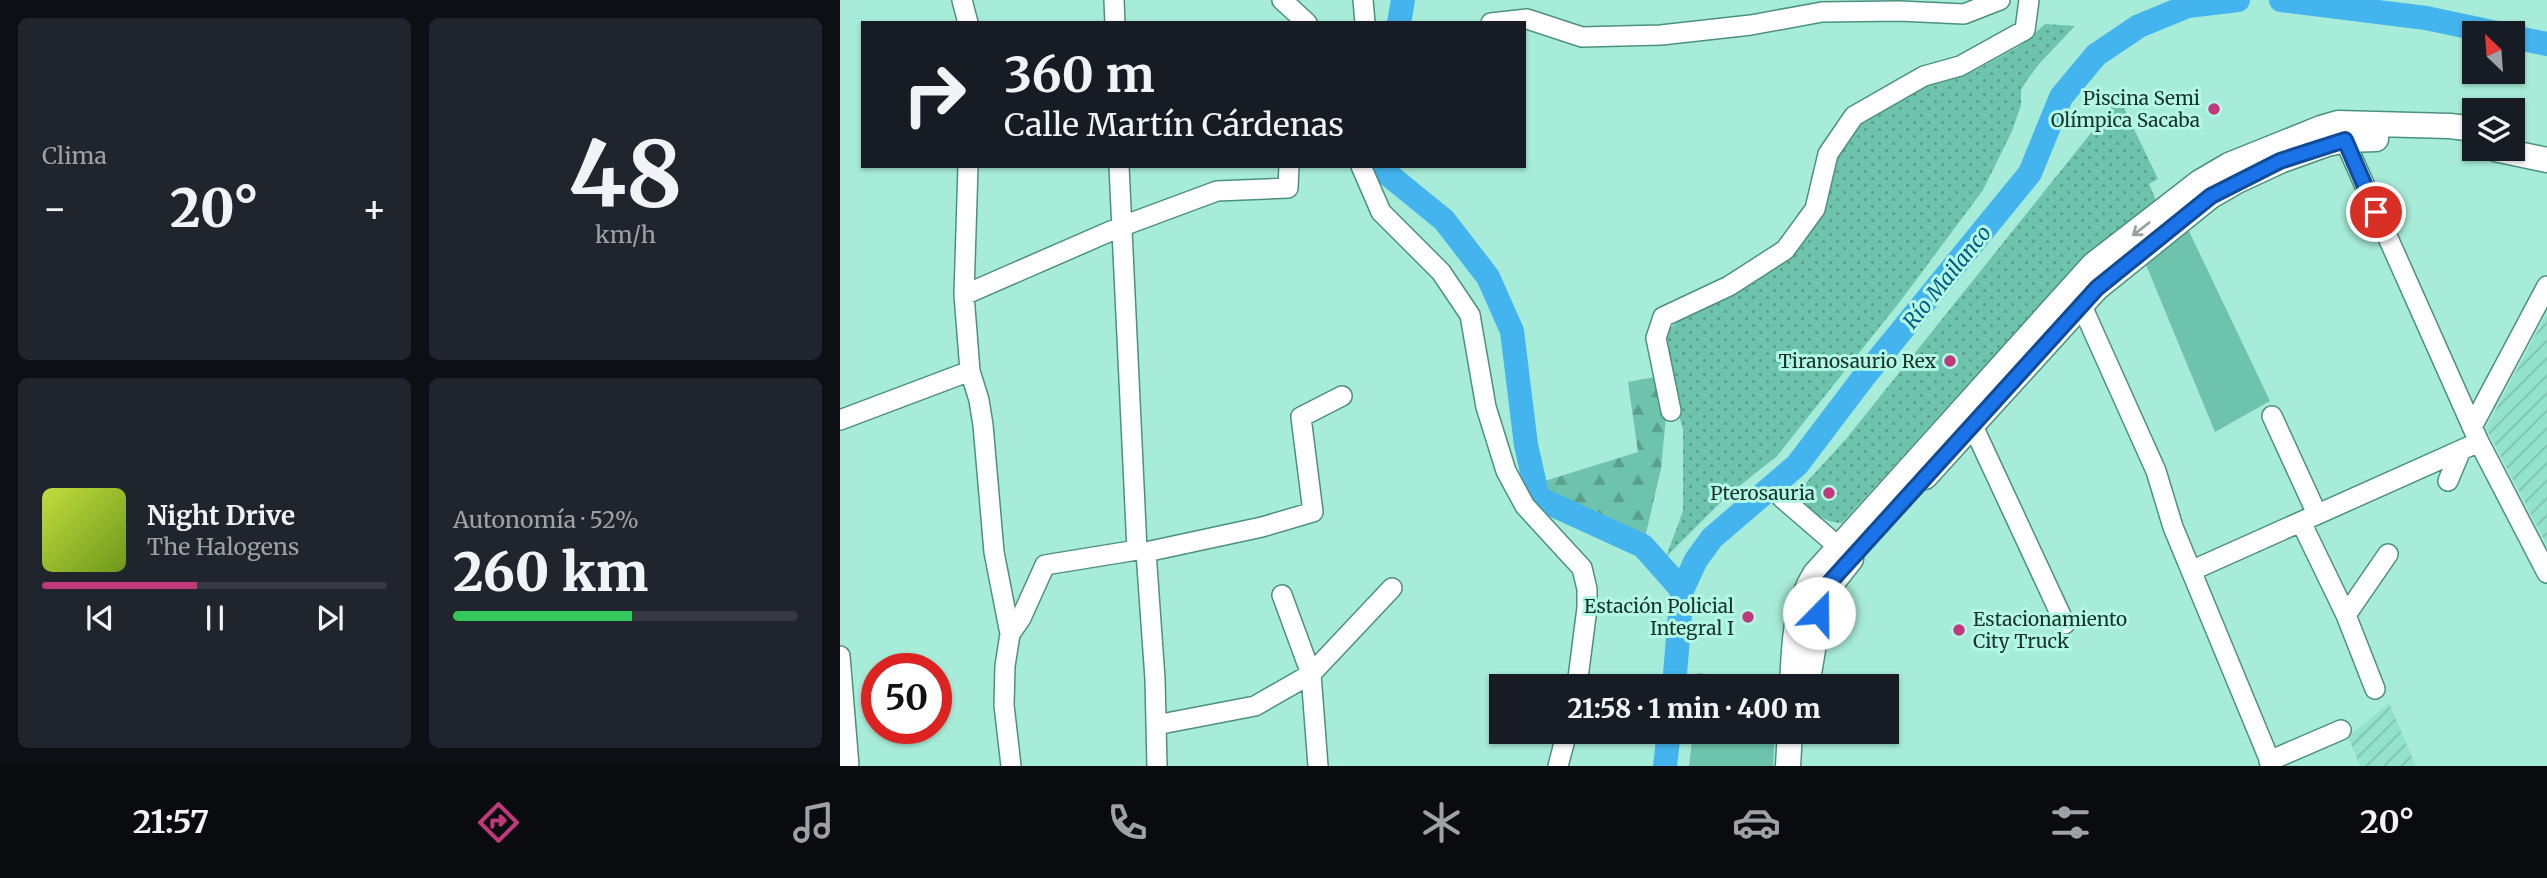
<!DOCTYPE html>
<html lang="es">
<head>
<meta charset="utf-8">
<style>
  :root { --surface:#171b24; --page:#20242c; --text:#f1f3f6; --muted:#9ea1a6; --line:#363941; --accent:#bf397b }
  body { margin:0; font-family:Merriweather,serif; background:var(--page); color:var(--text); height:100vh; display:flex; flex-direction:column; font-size:26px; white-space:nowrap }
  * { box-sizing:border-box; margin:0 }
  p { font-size:23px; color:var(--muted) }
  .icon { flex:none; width:38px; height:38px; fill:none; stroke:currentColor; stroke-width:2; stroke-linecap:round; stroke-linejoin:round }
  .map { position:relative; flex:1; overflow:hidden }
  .details { display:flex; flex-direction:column; gap:18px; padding:18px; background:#0d0f14; width:840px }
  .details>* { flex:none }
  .banner { position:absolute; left:21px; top:21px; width:665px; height:147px; border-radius:0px; box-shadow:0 2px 5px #0004; background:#171b24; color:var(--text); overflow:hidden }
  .needle { width:46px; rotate:335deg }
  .tools { position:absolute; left:1622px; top:21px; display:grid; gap:14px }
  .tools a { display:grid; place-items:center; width:63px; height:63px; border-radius:0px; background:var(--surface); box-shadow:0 2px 5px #0004; font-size:35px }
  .speed { position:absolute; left:21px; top:653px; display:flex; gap:14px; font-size:35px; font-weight:700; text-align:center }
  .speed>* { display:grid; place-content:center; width:91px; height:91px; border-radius:50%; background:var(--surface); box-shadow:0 2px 5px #0004; line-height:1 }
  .speed .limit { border:10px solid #d22; background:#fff; color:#111 }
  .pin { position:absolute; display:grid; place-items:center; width:60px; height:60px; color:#fff; margin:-30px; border:4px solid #fff; border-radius:50%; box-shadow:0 2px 7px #0007 }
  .me { position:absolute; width:77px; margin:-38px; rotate:22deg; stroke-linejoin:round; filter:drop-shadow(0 0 5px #0008) }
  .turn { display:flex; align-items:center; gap:24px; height:147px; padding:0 28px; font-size:32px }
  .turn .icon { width:91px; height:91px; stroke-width:2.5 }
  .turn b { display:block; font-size:49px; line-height:60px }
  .big { font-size:52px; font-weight:800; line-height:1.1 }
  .details .tile { flex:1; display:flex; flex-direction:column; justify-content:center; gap:10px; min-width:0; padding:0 24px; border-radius:10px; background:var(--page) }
  .details .dial { align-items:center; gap:0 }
  .dial b { font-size:91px; line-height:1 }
  .song { display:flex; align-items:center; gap:21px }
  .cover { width:84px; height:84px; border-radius:10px; background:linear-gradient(135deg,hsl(70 70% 55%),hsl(80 70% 35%)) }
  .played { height:7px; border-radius:4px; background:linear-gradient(90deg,var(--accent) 45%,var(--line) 45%) }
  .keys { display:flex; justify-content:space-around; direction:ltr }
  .heat { display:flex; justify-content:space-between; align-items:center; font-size:38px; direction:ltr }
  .charge { height:10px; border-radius:5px; background:linear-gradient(90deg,#34c759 52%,var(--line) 0) }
  .details .tiles { flex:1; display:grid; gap:18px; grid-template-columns:repeat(2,1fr) }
  .trip { position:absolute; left:649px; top:674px; width:410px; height:70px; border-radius:0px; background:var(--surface); box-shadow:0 2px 5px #0004; font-weight:800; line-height:70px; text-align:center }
  .menu { display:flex; height:112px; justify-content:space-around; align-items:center; background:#090b0e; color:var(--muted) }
  .menu .icon { width:49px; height:49px }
  .menu .selected { color:var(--accent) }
  .menu b { font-size:32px; color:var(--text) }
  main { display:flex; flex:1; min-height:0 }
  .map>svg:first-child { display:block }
</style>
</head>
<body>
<main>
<section class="details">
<div class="tiles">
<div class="tile"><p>Clima</p>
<div class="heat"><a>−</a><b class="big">20°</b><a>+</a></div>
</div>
<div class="tile dial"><b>48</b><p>km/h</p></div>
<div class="tile">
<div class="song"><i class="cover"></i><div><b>Night Drive</b><p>The Halogens</p></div></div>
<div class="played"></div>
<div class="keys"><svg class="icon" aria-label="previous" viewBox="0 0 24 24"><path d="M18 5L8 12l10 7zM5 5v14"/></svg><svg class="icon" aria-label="pause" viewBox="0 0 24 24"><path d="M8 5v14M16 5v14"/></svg><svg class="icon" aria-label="next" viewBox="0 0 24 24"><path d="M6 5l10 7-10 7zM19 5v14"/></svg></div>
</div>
<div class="tile"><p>Autonomía · 52%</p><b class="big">260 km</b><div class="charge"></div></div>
</div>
</section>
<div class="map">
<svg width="1707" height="766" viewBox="0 0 1707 766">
  <defs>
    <pattern id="industrial-furrows" width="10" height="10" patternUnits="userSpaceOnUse" patternTransform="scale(1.75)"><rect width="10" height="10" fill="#92e2cc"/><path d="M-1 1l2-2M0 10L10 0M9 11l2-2" fill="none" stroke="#7dc2af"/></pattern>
    <pattern id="forest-firs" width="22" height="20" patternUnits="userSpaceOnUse" patternTransform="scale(1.75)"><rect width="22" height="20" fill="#6dc3ac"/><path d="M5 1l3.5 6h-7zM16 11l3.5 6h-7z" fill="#599f8c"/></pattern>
    <pattern id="park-dots" width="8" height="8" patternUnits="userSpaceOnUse" patternTransform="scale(1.75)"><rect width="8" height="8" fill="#6dc3ac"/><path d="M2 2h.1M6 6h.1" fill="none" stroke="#599f8c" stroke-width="1.8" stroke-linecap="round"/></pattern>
  </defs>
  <rect width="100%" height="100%" fill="#a7ecd8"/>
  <path fill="url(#industrial-furrows)" d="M 1707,313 L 1707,545 L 1646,428 Z
    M 1549,703 L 1576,766 L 1520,766 L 1508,737 Z"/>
  <path fill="#6dc3ac" d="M 1347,227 L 1430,401 L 1375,432 L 1304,260 Z
    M 858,673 L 937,683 L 936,686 L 857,686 Z
    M 853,732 L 935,732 L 933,766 L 849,766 Z"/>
  <path fill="url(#forest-firs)" d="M 815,377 L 826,417 L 821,469 L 803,546 L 698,498 L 695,484 L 798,452 L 788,382 Z"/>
  <path fill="url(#park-dots)" d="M 1205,24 L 1235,26 L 1199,64 L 1187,80 L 1181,90 L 1181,105 L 1172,131 L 1143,190 L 1062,299 L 937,456 L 887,496 L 826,557 L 843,511 L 843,430 L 829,376 L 827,344 L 828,330 L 840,320 L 918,280 L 944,261 L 964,240 L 984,215 L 993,164 L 1019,123 L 1091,81 L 1132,72 L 1180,46 Z
    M 1279,98 L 1318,179 L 1309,184 L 1318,205 L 1240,261 L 1002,523 C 983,523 968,509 953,497 L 1006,439 Z"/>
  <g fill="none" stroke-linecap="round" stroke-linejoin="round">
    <path stroke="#43b4ed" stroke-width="24" d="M 1441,0 L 1586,18 L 1657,33
      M 559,23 L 563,0
      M 1673,37 L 1707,44
      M 545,166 L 545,172 L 604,220 L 648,277 L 672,331 L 686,445 L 698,498 L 803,546 L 842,590
      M 834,686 L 842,590 L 856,560 L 872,538 L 957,465 L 1023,378 L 1190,173 L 1221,97 L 1256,55 L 1299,26 L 1348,6 L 1398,0
      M 825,766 L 829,732"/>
    <g stroke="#4d907e" stroke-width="22">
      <path id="minor" d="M 122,0 L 128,23
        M 274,0 L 275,23
        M 442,0 L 467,23
        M 523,0 L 525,23
        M 651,23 L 687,19 L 742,37 L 821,35 L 911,25 L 982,12 L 1059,11 L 1124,14 L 1160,0
        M 1500,130 L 1639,442 L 1707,573
        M 128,166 L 124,295 L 130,371 L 139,400 L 143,425 L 154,552 L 170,634 L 165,666 L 164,705 L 171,766
        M 279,166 L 297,550 L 306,552 L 422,527 L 473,512 L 461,417 L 502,396
        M 521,166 L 541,212 L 601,272 L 630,315 L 646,407 L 666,471 L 685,506 L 742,568 L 747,589 L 747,608 L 737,686
        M 124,295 L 280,227 L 377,191 L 448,188 L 449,166
        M 1234,298 L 1241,304 L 1316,471 L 1333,527 L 1432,766
        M 831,411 L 816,338 L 823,317 L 889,286 L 945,250 L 975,209 L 988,154 L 1014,116 L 1084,76 L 1120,66 L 1185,30 L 1189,0
        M 1432,416 L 1477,514
        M 0,420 L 130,371
        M 1132,424 L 1225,624
        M 1632,427 L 1707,286
        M 1608,481 L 1621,450
        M 942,498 L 1008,555
        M 1461,522 L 1506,615 L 1535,689
        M 306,552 L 315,679 L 317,766
        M 1353,570 L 1639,442
        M 442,595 L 471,674 L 478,766
        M 1506,615 L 1548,554
        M 170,634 L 181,618 L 205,565 L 297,550
        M 0,656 L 9,766
        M 316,725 L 415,706 L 471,674 L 552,588
        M 1429,761 L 1501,730
        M 718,766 L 727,732"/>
    </g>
    <g stroke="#4d907e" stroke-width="27">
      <path id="major" d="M 1655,149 L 1707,160
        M 1085,477 L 1257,288 L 1371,196 L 1397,181 L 1440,161 L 1487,144 L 1505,140 L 1536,139
        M 952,686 C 954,648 954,607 975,574 L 1253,265 L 1360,182 L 1389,165 L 1481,128 L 1498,123 L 1610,126 L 1634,129
        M 967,686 L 979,613 L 984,593 L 1011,559
        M 948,766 L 950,732"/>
    </g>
    <use href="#minor" stroke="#fff" stroke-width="19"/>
    <use href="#major" stroke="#fff" stroke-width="24"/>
  </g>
  <defs><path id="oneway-shaft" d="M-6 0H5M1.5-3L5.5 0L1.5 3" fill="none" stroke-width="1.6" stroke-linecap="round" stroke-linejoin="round" transform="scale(1.75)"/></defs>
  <use stroke="#96a3a0" href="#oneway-shaft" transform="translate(1301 229) rotate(142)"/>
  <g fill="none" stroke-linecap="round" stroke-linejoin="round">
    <g stroke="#114b97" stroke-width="18">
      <path id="route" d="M 979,613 L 984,593 L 990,582 L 1257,288 L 1371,196 L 1440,161 L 1505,140 L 1536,212"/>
    </g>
    <use href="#route" stroke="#1a73e8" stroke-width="12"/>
  </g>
  <g fill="#bf397b" stroke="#b4f9e5" stroke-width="2.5">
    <circle cx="1374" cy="109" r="7"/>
    <circle cx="1110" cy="361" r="7"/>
    <circle cx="989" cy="493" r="7"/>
    <circle cx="908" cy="617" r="7"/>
    <circle cx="1119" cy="630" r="7"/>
  </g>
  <g text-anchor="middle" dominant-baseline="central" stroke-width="6" stroke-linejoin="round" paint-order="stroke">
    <g font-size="19" fill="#16322b" stroke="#b4f9e5" text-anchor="end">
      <text x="1360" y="98">Piscina Semi<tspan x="1360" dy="22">Olímpica Sacaba</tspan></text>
      <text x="1096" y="361">Tiranosaurio Rex</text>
      <text x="975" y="493">Pterosauria</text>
      <text x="894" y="606">Estación Policial<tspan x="894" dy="22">Integral I</tspan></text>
      <text x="1133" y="619" text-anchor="start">Estacionamiento<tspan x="1133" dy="22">City Truck</tspan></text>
    </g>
    <g font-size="21" font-style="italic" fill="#005d83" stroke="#b4f9e5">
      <text transform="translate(1107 277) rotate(-51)">Río Mailanco</text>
    </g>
  </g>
</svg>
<div class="tools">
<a><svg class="needle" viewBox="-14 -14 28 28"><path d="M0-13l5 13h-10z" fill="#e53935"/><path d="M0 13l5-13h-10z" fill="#9ea1a6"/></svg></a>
<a><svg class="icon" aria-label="layers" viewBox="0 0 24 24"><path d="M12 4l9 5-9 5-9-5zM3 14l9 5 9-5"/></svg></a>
</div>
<div class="speed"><div class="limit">50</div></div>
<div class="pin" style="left:1536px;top:212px;background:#d93025"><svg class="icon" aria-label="arrive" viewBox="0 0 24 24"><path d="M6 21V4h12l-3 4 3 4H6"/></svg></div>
<svg class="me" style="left:979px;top:613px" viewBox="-20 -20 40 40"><circle r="19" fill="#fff"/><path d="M0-13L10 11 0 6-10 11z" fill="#1a73e8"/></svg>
<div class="trip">21:58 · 1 min · 400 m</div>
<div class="banner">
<div class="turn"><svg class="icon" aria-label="right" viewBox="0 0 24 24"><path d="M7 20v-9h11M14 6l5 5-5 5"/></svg><div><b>360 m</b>Calle Martín Cárdenas</div></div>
</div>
</div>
</main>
<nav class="menu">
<b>21:57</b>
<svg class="icon selected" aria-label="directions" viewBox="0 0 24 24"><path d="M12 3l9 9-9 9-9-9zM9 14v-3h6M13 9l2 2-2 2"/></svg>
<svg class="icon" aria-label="music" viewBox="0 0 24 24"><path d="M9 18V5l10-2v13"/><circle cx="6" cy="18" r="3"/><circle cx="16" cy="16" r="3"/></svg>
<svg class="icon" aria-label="phone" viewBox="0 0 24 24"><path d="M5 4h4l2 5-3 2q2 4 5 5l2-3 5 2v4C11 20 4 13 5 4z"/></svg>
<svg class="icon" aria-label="climate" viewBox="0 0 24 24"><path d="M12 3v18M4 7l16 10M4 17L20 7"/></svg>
<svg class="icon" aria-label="car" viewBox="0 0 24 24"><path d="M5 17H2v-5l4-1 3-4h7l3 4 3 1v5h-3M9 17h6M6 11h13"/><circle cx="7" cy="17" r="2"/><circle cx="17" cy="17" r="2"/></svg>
<svg class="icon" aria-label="filters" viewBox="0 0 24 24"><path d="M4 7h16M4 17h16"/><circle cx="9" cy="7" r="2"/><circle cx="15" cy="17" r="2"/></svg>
<b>20°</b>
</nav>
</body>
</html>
